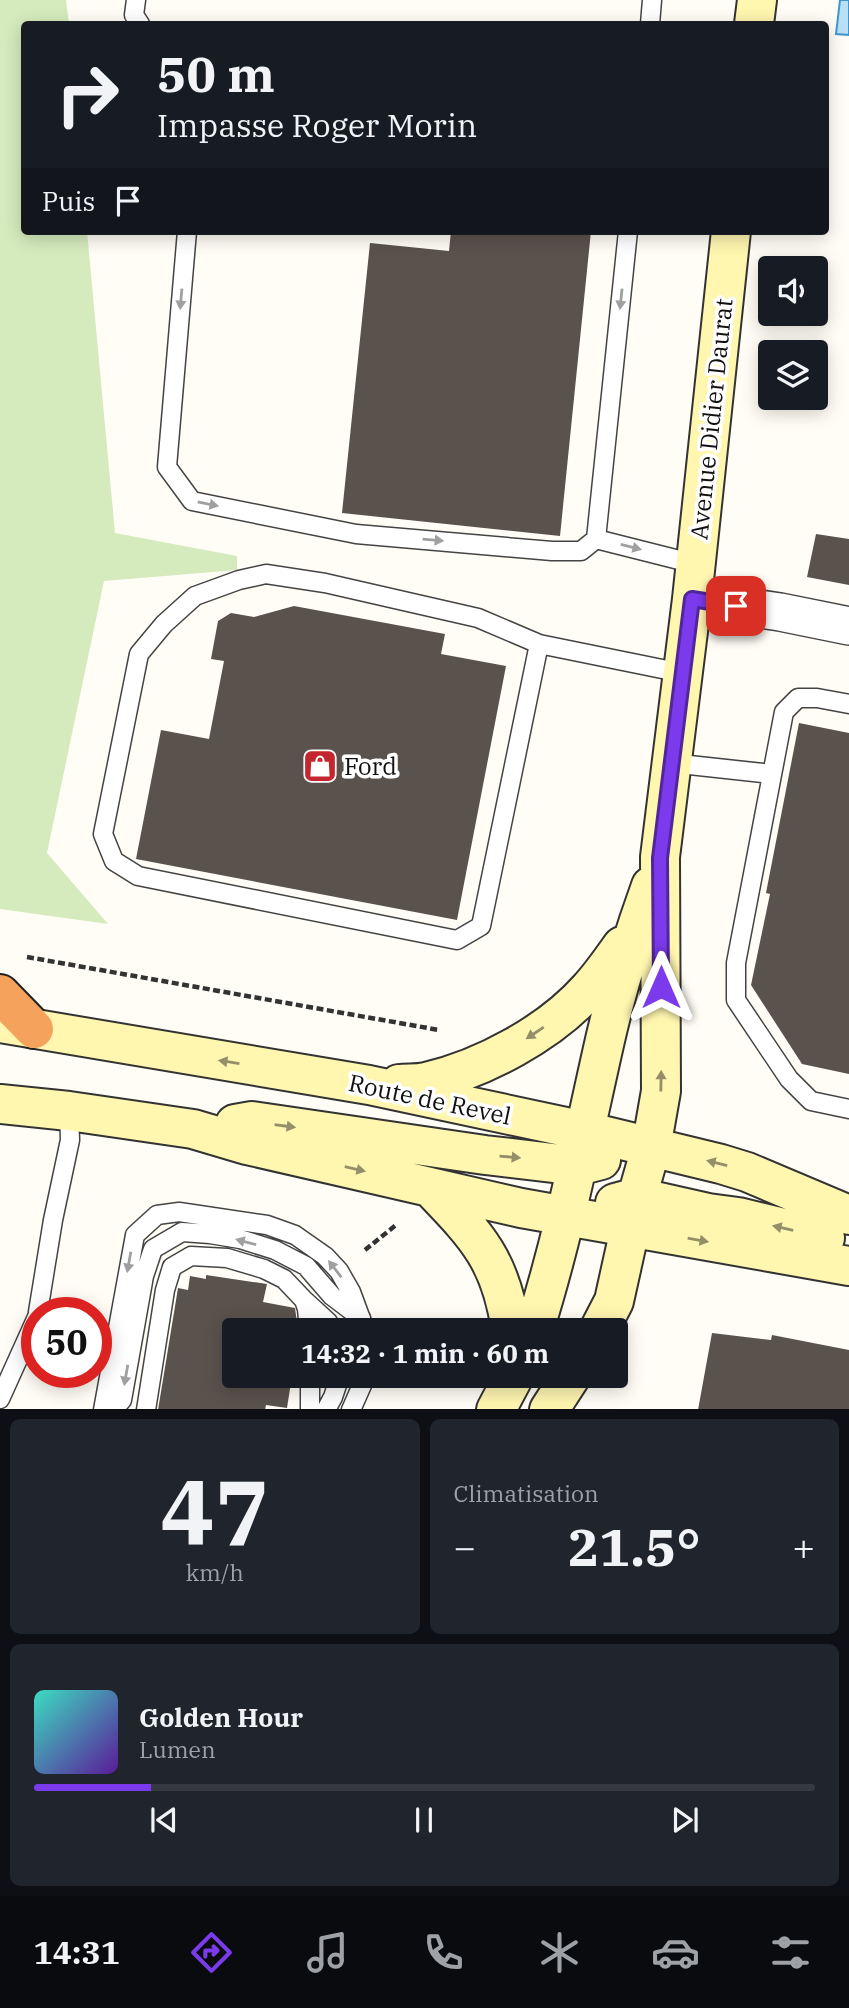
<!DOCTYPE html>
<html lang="fr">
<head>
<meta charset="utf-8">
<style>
  :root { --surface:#171b24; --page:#20242c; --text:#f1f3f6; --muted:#9ea1a6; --line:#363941; --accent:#7c3aed }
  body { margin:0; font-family:"IBM Plex Serif",serif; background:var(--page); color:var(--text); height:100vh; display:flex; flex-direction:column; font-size:26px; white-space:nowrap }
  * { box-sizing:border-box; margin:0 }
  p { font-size:23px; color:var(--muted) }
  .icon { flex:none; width:38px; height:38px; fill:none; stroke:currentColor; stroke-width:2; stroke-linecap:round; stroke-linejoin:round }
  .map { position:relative; height:1409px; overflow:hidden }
  .details { display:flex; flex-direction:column; gap:10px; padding:10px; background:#0d0f14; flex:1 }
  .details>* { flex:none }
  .guide { position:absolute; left:21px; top:21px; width:808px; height:214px; border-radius:7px; box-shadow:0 4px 18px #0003; background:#171b24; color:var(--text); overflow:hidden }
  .controls { position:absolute; left:758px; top:256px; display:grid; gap:14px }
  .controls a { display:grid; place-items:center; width:70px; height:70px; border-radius:7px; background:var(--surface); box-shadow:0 4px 18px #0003; font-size:35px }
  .speed { position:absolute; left:21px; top:1297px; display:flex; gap:14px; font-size:35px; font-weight:700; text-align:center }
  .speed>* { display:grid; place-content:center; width:91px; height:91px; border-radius:50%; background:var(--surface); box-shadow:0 4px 18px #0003; line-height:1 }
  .speed .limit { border:10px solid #d22; background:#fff; color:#111 }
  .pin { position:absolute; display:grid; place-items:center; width:60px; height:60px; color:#fff; margin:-30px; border-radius:14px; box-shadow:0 4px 10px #0006 }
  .me { position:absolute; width:77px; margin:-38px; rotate:0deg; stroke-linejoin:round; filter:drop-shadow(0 0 5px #0008) }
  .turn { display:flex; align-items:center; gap:24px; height:147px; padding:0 21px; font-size:32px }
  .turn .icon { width:91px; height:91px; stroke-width:2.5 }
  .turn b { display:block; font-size:49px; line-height:60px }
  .then { display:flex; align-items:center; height:66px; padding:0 21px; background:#0003; gap:14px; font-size:26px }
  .big { font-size:52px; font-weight:700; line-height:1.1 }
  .details .tile { flex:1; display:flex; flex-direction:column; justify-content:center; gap:10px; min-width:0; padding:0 24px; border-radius:10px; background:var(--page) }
  .details .dial { align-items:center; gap:0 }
  .dial b { font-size:91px; line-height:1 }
  .song { display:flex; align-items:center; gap:21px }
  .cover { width:84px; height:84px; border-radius:10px; background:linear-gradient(135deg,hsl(170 70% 55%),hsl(270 70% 35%)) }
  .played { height:7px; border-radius:4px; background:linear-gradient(90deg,var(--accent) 15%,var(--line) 15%) }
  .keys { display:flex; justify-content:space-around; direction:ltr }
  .heat { display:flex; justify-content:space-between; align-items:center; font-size:38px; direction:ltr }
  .details .tiles { flex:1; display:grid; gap:10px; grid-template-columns:1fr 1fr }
  .tile:last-child { grid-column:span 2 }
  .trip { position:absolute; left:222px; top:1318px; width:406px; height:70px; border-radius:7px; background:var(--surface); box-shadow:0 4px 18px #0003; font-weight:700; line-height:70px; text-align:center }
  .tab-bar { display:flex; height:112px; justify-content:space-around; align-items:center; background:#090b0e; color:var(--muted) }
  .tab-bar .icon { width:49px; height:49px }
  .tab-bar .current { color:var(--accent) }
  .tab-bar b { font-size:32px; color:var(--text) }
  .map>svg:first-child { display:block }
</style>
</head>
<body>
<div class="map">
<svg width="849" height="1410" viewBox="0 0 849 1410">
  <rect width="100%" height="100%" fill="#fffdf5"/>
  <path fill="#d5ebbd" d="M 0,0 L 66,0 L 69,24 L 24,24 L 24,231 L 87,231 L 115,533 L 237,556 L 237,570 L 104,581 L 47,853 L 108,924 L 0,909 Z"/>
  <path fill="#b9e0f7" stroke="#3f96cf" stroke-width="2" d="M 840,0 L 849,0 L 849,35 L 836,34 Z"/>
  <path fill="#5a524d" d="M 451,231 L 591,231 L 560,536 L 342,513 L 370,243 L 449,251 Z
    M 816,534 L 849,539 L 849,585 L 807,577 Z
    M 294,606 L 445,634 L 441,654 L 506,666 L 457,920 L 136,859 L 161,730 L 209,739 L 224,661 L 211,659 L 218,621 L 231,613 L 254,617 Z
    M 799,723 L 849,733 L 849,1074 L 802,1064 L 751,985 L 770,894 L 766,893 Z
    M 206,1275 L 267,1284 L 263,1302 L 295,1308 L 298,1330 L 234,1330 L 234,1376 L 292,1376 L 287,1408 L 266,1405 L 265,1410 L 158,1410 L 178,1288 L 188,1290 L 190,1276 L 206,1279 Z
    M 712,1333 L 771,1340 L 772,1335 L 849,1350 L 849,1410 L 698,1410 Z"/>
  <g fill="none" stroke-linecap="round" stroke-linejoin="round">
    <g stroke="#444" stroke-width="21">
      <path id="lane" d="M 136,0 L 134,15 L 140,24
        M 650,24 L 652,0
        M 187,231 L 167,467 L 192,501 L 356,534 L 552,551 L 581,551 L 596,539
        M 628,231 L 596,539 L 695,564
        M 539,644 L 481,926 L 457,940 L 138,876 L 114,861 L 103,834 L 139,654 L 164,624 L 195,596 L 239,580 L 266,574 L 325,583 L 478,618 L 539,644 L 682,673
        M 849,704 L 817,698 L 798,698 L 784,712 L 736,963 L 736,1000 L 789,1079 L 811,1101 L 849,1109
        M 671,763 L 772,774
        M 304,1300 L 328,1322 L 333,1330
        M 38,1312 L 53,1220 L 70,1140 L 69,1111
        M 0,1399 L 37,1317
        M 103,1410 L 135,1235 L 157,1215 L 179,1212 L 267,1225 L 295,1235 L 325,1256 L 339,1271 L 351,1292 L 365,1330
        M 113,1410 L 122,1400 L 144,1276 L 153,1249 L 182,1232 L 210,1234 L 240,1239 L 275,1250 L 306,1266 L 332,1296 L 361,1318
        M 146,1410 L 165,1290 L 172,1267 L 191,1256 L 227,1258 L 264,1269 L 284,1279 L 304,1300 L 307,1309 L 309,1330
        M 310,1410 L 310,1376
        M 326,1410 L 333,1397 L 340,1376
        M 351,1410 L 366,1376"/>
    </g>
    <g stroke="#444" stroke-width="40">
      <path id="street" d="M 692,599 L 780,612 L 849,626"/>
    </g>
    <g stroke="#333" stroke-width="42">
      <path id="secondary" d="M 754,24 L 757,0
        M 0,1023 L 369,1085 L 585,1131 L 721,1164 L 747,1172 L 849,1215
        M 399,1084 C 408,1083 417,1084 426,1082 C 483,1069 550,1033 589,989 C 601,976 612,960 622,946
        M 0,1104 L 69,1111 L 193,1129 L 247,1145 L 521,1208 L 849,1266
        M 235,1124 L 252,1121 L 485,1155 L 578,1166 L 601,1160
        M 430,1187 C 477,1236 501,1260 511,1330
        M 615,1203 L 637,1197 L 708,1213 L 738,1217 L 825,1238
        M 534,1330 C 564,1235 583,1137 605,1040 C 617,988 633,936 651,886
        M 599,1330 L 614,1301 L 637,1197 L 651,1148 L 661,1091 L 660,857 L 692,599 L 731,231
        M 496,1410 L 514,1376
        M 549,1410 L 571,1376"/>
    </g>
    <g stroke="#222" stroke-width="42">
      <path id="highway" d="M 0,994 L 34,1029"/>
    </g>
    <path stroke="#333" stroke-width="4.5" stroke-dasharray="7 3.5" stroke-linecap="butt" d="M 27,957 L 439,1030
      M 365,1250 L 396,1225"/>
    <use href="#lane" stroke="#fff" stroke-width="18"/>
    <use href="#street" stroke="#fff" stroke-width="37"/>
    <use href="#secondary" stroke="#fff6b0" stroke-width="38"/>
    <use href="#highway" stroke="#f5a25d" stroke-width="38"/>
  </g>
  <defs><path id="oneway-solid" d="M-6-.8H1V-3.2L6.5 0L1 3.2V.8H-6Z" transform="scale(1.75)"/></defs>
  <g fill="#a0a0a0">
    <use href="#oneway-solid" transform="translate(181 299) rotate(95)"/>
    <use href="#oneway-solid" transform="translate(621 299) rotate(96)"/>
    <use href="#oneway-solid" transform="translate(208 504) rotate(11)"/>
    <use href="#oneway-solid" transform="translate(433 540) rotate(5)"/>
    <use href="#oneway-solid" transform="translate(631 547) rotate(14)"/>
    <use href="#oneway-solid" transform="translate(246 1242) rotate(-165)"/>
    <use href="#oneway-solid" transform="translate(129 1262) rotate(100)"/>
    <use href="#oneway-solid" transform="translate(335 1269) rotate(-128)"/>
    <use href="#oneway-solid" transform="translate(126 1375) rotate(100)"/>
  </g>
  <g fill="#948f68">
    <use href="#oneway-solid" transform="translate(535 1033) rotate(146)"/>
    <use href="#oneway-solid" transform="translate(229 1062) rotate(-171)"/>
    <use href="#oneway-solid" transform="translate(661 1081) rotate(-89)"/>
    <use href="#oneway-solid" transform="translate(285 1126) rotate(8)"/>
    <use href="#oneway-solid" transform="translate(510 1157) rotate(5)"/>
    <use href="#oneway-solid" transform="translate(717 1163) rotate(-166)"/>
    <use href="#oneway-solid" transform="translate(355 1169) rotate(13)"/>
    <use href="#oneway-solid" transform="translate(783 1228) rotate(-167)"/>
    <use href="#oneway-solid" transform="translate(698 1240) rotate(10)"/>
  </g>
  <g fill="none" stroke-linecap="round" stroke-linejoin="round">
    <g stroke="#51269a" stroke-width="18">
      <path id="route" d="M 661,987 L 660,858 L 692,599 L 736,606"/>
    </g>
    <use href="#route" stroke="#7c3aed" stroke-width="12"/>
  </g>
  <defs>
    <g id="shop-square" transform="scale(1.75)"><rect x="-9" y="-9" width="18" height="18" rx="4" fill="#c4262e" stroke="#fff"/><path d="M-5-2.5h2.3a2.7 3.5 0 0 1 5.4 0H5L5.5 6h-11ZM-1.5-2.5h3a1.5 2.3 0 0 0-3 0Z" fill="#fff"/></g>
  </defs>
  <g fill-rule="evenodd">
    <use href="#shop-square" x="320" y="766"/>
  </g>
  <g text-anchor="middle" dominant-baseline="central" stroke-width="7" stroke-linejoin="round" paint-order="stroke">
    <g font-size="24" fill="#111" stroke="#fff">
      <text transform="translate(711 419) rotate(-84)">Avenue Didier Daurat</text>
      <text transform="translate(430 1099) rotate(12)">Route de Revel</text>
    </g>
    <g font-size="24" fill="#111" stroke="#fff" text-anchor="start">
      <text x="344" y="766">Ford</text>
    </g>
  </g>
</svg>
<div class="controls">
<a><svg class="icon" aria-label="sound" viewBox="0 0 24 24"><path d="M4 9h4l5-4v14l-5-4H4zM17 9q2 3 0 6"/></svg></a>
<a><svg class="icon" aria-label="layers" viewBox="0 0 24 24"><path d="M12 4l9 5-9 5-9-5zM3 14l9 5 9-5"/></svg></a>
</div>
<div class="speed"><div class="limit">50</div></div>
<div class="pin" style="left:736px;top:606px;background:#d93025"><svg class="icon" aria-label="arrive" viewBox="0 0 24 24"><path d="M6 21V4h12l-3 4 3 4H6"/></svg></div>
<svg class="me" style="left:661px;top:987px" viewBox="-20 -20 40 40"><path d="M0-17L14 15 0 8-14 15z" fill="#7c3aed" stroke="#fff" stroke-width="4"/></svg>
<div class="trip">14:32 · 1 min · 60 m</div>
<div class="guide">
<div class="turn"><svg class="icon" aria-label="right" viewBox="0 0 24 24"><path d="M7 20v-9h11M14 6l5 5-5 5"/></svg><div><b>50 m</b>Impasse Roger Morin</div></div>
<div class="then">Puis<svg class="icon" aria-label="arrive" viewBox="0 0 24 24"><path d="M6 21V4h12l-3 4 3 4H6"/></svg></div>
</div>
</div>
<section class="details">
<div class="tiles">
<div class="tile dial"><b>47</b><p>km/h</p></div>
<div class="tile"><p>Climatisation</p>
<div class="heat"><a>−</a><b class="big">21.5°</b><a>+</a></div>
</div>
<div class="tile">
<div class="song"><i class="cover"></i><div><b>Golden Hour</b><p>Lumen</p></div></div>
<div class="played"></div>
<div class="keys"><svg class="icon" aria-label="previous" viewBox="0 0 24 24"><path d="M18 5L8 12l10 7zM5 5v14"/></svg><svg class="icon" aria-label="pause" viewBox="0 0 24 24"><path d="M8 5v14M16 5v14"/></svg><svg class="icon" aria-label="next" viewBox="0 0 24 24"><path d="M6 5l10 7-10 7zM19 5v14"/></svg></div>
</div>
</div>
</section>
<nav class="tab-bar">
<b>14:31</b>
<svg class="icon current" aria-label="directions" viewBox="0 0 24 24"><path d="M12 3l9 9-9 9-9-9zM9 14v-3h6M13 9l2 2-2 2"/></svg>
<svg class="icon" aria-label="music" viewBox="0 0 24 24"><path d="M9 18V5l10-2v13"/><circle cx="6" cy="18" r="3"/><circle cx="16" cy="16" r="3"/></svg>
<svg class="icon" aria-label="phone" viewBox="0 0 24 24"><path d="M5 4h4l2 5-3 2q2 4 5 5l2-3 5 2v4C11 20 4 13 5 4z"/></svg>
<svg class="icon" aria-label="climate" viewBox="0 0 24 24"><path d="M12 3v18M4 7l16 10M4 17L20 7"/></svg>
<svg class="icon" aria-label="car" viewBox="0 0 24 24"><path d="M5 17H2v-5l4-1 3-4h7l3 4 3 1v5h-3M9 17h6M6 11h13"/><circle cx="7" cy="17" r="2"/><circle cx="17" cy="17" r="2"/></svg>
<svg class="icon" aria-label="filters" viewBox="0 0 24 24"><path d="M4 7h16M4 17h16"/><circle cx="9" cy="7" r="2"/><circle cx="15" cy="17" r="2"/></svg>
</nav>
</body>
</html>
